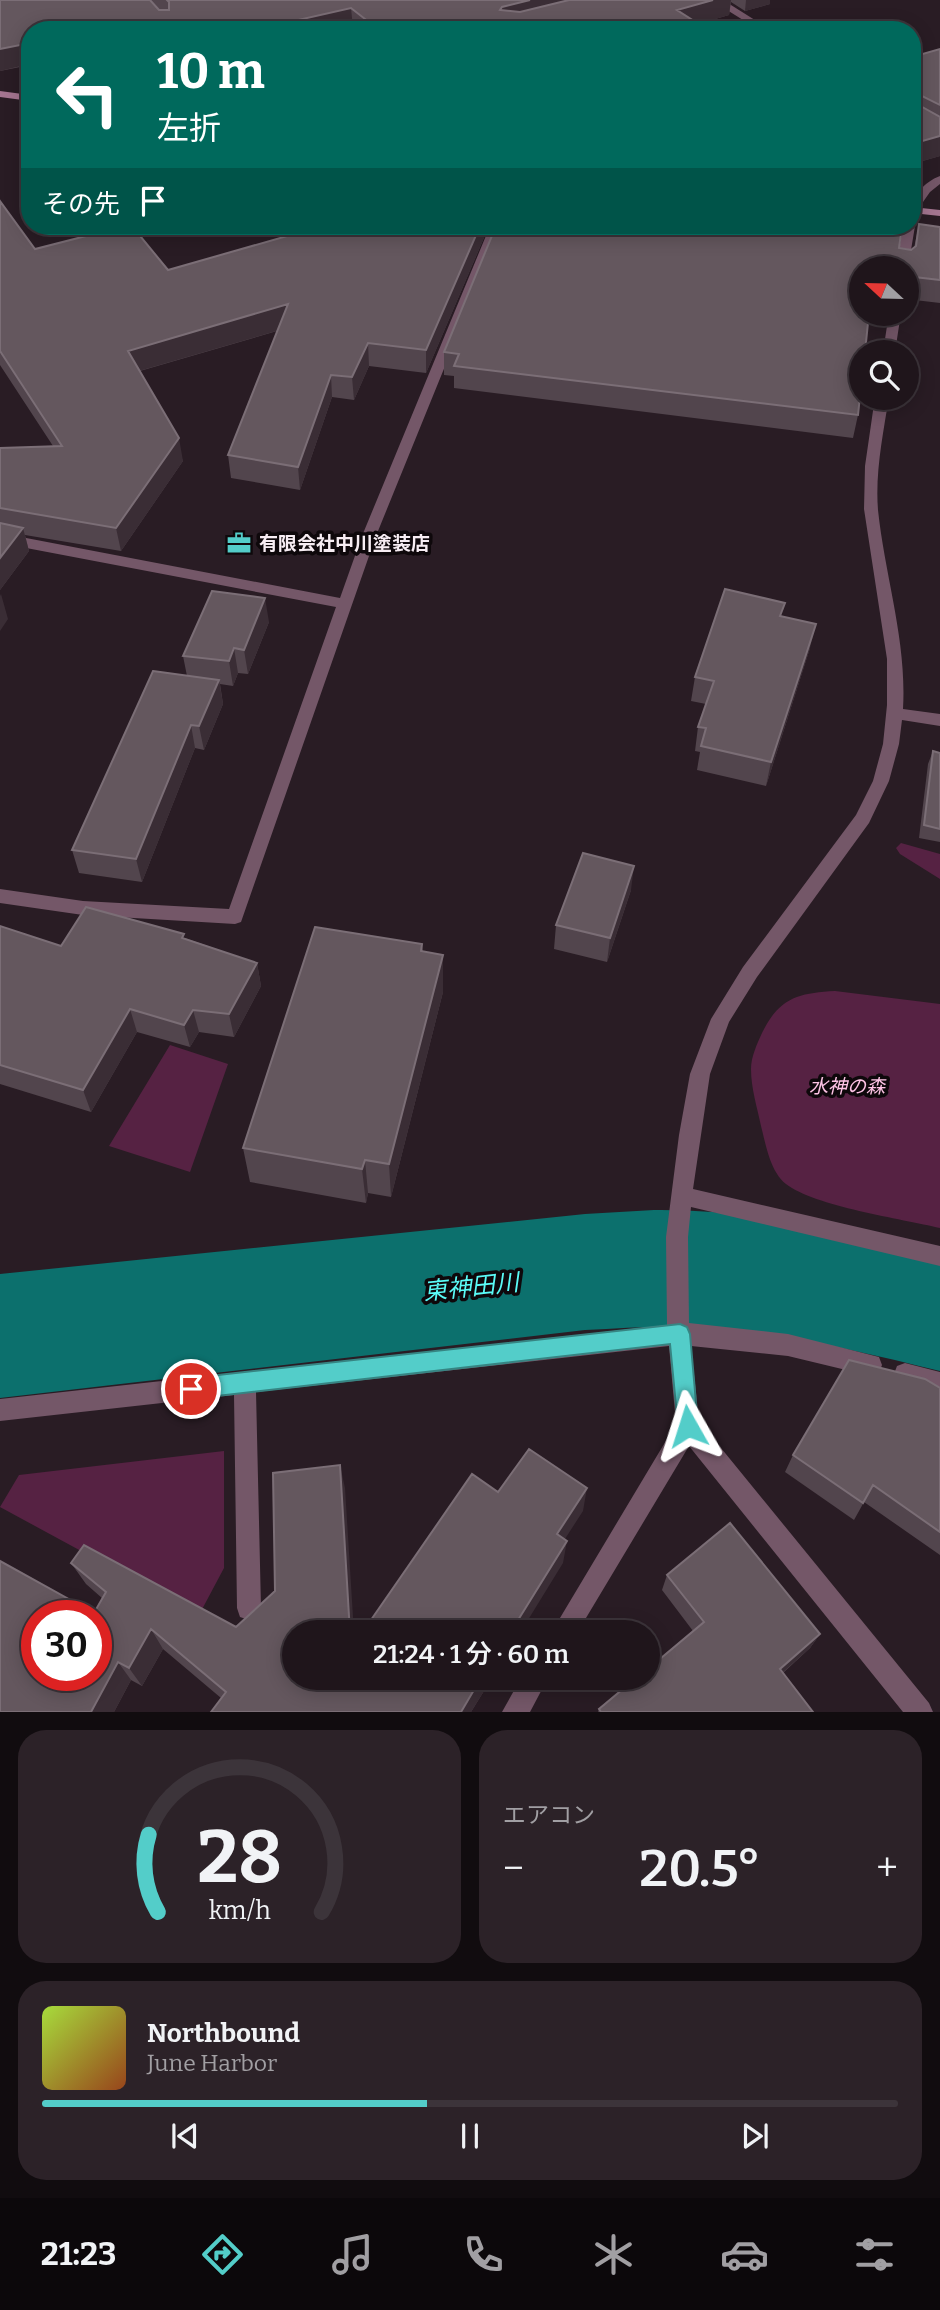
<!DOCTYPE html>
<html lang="ja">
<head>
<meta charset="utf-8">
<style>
  :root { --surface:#1f151b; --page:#2c2228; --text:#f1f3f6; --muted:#a19fa3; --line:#3c343a; --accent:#53cdc9 }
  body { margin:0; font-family:Bitter,"Noto Sans JP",serif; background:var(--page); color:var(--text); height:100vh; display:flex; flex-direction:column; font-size:26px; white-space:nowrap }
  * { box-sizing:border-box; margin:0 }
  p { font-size:23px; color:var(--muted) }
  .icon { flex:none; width:38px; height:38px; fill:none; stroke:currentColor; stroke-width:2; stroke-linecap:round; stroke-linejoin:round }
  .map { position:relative; height:1712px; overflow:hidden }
  .drawer { display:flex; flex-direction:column; gap:18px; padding:18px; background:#110c0f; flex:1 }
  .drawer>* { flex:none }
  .banner { position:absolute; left:21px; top:21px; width:900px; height:214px; border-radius:28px; box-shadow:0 4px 18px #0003,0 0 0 2px var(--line); background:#00695c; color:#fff; overflow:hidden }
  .needle { width:46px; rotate:292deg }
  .tools { position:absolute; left:849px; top:256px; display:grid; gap:14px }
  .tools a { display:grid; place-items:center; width:70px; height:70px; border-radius:50%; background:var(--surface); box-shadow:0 4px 18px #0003,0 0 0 2px var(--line); font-size:35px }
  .speed { position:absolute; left:21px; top:1600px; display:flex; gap:14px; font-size:35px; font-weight:700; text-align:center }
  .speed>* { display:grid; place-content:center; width:91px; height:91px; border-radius:50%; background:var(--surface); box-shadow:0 4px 18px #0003,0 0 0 2px var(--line); line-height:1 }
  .speed .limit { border:10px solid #d22; background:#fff; color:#111 }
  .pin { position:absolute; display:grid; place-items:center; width:60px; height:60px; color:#fff; margin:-30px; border:4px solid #fff; border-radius:50%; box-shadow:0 2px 7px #0007 }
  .me { position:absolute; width:77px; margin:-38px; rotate:354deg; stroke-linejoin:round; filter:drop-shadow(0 0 5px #0008) }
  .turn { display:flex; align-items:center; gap:24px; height:147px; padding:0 21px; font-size:32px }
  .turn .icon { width:91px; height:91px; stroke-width:2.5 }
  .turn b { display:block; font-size:49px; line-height:60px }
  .then { display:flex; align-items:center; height:66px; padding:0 21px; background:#0003; gap:14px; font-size:26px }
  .big { font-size:52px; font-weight:600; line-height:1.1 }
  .drawer .tile { flex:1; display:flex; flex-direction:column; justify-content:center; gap:10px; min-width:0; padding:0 24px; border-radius:28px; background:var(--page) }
  .drawer .dial { align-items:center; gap:0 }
  .dial svg { height:182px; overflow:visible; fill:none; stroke:var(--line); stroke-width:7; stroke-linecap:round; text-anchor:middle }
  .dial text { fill:var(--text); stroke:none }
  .song { display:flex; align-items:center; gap:21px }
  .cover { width:84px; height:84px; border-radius:10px; background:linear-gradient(135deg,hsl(80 70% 55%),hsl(20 70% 35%)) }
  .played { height:7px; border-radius:4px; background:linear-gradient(90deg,var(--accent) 45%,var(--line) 45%) }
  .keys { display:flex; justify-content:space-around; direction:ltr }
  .heat { display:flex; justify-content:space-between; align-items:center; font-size:38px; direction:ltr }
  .drawer .tiles { flex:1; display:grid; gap:18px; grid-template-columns:1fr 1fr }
  .tile:last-child { grid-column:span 2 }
  .trip { position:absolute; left:282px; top:1620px; width:378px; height:70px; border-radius:35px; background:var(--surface); box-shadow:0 4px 18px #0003,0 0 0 2px var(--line); font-weight:600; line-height:70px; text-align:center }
  .tab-bar { display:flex; height:112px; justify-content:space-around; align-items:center; background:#0c080b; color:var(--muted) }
  .tab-bar .icon { width:49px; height:49px }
  .tab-bar .selected { color:var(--accent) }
  .tab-bar b { font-size:32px; color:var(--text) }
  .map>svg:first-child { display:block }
</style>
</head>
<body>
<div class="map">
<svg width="940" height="1712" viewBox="0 0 940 1712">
  <rect width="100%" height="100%" fill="#291c24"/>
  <path fill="#562243" d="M 901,843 L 940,854 L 940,879 L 900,854 L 896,848 Z
    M 835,991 L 940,1004 L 940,1228 C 902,1219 814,1206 786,1184 C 770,1171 766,1145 761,1126 C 757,1107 751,1088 751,1069 C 751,1057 757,1044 762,1033 C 779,998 798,993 835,991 Z
    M 170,1045 L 228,1064 L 190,1172 L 109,1146 Z
    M 224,1451 L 224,1568 L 199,1615 L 0,1507 L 19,1475 Z"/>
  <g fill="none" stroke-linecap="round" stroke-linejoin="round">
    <path fill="#0c706d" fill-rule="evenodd" d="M 654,1210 C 751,1209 846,1230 940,1251 L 940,1371 C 864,1352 787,1334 708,1328 C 667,1325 626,1328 585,1330 L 0,1398 L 0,1274 L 585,1214 Z"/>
    <path fill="#745768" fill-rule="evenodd" d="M 711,0 L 723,0 L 771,30 L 759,30 Z
      M 940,176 L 940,184 L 930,192 L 916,212 L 912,213 C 912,196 924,182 940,176 Z
      M 912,223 L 915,226 L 908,268 L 906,270 L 906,268 L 896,268 L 903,226 L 912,226 Z
      M 490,226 L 502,226 L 376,536 L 241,922 L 235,924 L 83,915 L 0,903 L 0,889 L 83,901 L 229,909 L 336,607 L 0,543 L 0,533 L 340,598 L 362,536 Z
      M 889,313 L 901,313 L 895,352 L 883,352 Z
      M 875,397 L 889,397 C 883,434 875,473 878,510 C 885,577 907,641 903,709 L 940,714 L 940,726 L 902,720 L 899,744 L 889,781 L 869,823 L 757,977 L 729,1022 L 710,1074 L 693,1189 L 940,1246 L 940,1266 L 691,1207 L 688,1237 L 689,1323 L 788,1334 L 879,1357 L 882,1365 L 879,1373 L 871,1376 L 788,1356 L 691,1346 L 699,1421 L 929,1703 L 933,1712 L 903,1712 L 689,1446 L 577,1633 L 551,1633 L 676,1424 L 669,1346 L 256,1392 L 261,1608 L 258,1617 L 249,1620 L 240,1617 L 237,1608 L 234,1395 L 0,1421 L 0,1399 L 667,1325 L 666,1237 L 679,1135 L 690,1074 L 711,1019 L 743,967 L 856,815 L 873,781 L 883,744 L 887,705 L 887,659 L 864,509 L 865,466 Z
      M 905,1363 L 940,1372 L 940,1394 L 897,1382 L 894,1374 L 897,1366 Z
      M 521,1678 L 548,1678 L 530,1712 L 502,1712 Z"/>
    <path fill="#a47590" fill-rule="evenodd" d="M 0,91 L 30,95 L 30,101 L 0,97 Z
      M 912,207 L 940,210 L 940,216 L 912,213 Z"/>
  </g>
  <path fill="#52454d" d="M 0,0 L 770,0 L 770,4 L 745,11 L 731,2 L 729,15 L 698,24 L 708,30 L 355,30 L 353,28 L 344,30 L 30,30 L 30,65 L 0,71 Z
    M 940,49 L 940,156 L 912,164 L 912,57 Z
    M 0,201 L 35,249 L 168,270 L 489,226 L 426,373 L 369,366 L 354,400 L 332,397 L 300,490 L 231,478 L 228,455 L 277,331 L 140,371 L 183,461 L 121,551 L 25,535 L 29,551 L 0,590 L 0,448 L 53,446 L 0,365 Z
    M 919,224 L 940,227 L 940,303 L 906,299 L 906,268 L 861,268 L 858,415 L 853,438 L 454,388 L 454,376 L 444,375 L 444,352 L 899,248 L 911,250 L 914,248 Z
    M 782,616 L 810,648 L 766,786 L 697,770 L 700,752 L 695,751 L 698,727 L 706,704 L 691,701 L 695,677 Z
    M 269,622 L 248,674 L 238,673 L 233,686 L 220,684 L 223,704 L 204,750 L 195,748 L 142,882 L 79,873 L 72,850 L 187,676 L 183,656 Z
    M 933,751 L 940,753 L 940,842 L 919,838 L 928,764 Z
    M 631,890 L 607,962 L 554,949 L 556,925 Z
    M 0,926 L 61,946 L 185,938 L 257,963 L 261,986 L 234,1037 L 199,1032 L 190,1047 L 137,1032 L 91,1112 L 0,1084 Z
    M 422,944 L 423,952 L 443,955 L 443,992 L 391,1197 L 368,1193 L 366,1203 L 250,1182 L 243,1148 Z
    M 940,1388 L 940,1555 L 864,1502 L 854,1520 L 785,1472 L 793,1455 Z
    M 345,1488 L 294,1633 L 492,1678 L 471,1712 L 211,1712 L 221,1698 L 163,1649 L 142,1686 L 131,1680 L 114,1712 L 0,1712 L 94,1613 L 102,1598 L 86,1584 L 71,1563 L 236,1627 L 275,1591 Z
    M 667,1575 L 820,1634 L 810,1648 L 783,1673 L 813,1712 L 598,1712 L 599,1709 L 693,1631 L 662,1590 Z"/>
  <path fill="#3a2d35" d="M 530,0 L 608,0 L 501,27 L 500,10 L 502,7 Z
    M 713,0 L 731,0 L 729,15 L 677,30 L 677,10 Z
    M 746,0 L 770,0 L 770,4 L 745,11 Z
    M 351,8 L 353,28 L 344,30 L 254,30 Z
    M 25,44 L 29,64 L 0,71 L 0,49 Z
    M 940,136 L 940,156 L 912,164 L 912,144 Z
    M 480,226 L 489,226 L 426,373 L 426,350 Z
    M 288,304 L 290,327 L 132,373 L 128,351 Z
    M 368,343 L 369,366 L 354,400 L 352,377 Z
    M 331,375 L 332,397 L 300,490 L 298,467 Z
    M 179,438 L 183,461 L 121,551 L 116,528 Z
    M 23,528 L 29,551 L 0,590 L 0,558 Z
    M 1,594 L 8,619 L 0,631 L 0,596 Z
    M 265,598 L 269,622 L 248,674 L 244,650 Z
    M 816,624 L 810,648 L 766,786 L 771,762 Z
    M 234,648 L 238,673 L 233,686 L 229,661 Z
    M 219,680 L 223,704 L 204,750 L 199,726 Z
    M 191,725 L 195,748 L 142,882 L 136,859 Z
    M 634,866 L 631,890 L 607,962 L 610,938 Z
    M 443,955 L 443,992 L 391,1197 L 389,1164 Z
    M 257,963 L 261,986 L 234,1037 L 229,1014 Z
    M 130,1009 L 137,1032 L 91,1112 L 83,1090 Z
    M 193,1010 L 199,1032 L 190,1047 L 184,1025 Z
    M 365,1160 L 368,1193 L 366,1203 L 362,1169 Z
    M 340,1465 L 345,1488 L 354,1633 L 350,1633 Z
    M 587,1488 L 583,1511 L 554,1556 L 557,1534 Z
    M 567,1541 L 563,1563 L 520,1633 L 510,1633 Z
    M 151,1629 L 163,1649 L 142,1686 L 129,1668 Z
    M 820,1634 L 810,1648 L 772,1682 L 780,1669 Z
    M 118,1662 L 131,1680 L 114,1712 L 91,1712 Z
    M 481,1678 L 492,1678 L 471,1712 L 461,1712 Z"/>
  <path fill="#64575e" stroke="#7b6e76" stroke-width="2" fill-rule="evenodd" d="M 0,0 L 150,0 L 159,10 L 169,10 L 169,2 L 167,0 L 530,0 L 502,7 L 500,10 L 520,12 L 569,0 L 713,0 L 677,10 L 708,30 L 379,30 L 351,8 L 254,30 L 30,30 L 30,49 L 25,44 L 0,49 Z
    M 940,49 L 940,105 L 914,92 L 915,103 L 940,117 L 940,136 L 912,144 L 912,57 Z
    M 0,201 L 35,249 L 125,226 L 132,226 L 168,270 L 322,226 L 480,226 L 426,350 L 368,343 L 352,377 L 331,375 L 298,467 L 228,455 L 288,304 L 128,351 L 179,438 L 116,528 L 0,508 L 0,448 L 62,446 L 0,351 Z
    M 919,224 L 940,227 L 940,280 L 906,276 L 906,268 L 861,268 L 861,313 L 869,313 L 865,352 L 861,352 L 861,387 L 858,415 L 454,366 L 459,354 L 444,352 L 496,226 L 902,226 L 899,248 L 911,250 L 916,246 Z
    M 0,523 L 23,528 L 0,558 Z
    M 725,589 L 785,603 L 780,616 L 816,624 L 771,762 L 701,746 L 706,728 L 698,727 L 714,681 L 695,677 Z
    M 212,591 L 265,598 L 244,650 L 234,648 L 229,661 L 183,656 Z
    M 153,671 L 219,680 L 199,726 L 191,725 L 136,859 L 72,850 Z
    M 933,751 L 940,753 L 940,829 L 924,825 Z
    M 583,853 L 634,866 L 610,938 L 556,925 Z
    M 86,907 L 184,934 L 182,938 L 257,963 L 229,1014 L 193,1010 L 184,1025 L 130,1009 L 83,1090 L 0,1065 L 0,926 L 61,946 Z
    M 315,927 L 422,944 L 421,951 L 443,955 L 389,1164 L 365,1160 L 362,1169 L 243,1148 Z
    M 849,1360 L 925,1379 L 940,1388 L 940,1532 L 873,1485 L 863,1503 L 793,1455 Z
    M 529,1449 L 587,1488 L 557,1534 L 567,1541 L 510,1633 L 362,1633 L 472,1474 L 498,1492 Z
    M 340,1465 L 350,1633 L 294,1633 L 294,1678 L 481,1678 L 461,1712 L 211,1712 L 226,1692 L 151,1629 L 129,1668 L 118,1662 L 91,1712 L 0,1712 L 0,1561 L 94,1613 L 106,1592 L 71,1563 L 84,1545 L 236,1627 L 275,1591 L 273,1473 ZM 37,1615 L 96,1615 L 96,1675 L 37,1675 Z
    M 730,1523 L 820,1634 L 780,1669 L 813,1712 L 601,1712 L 599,1709 L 636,1678 L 648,1678 L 648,1669 L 704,1622 L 667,1575 Z"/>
  <path fill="#53cdc9" stroke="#368583" stroke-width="2" d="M 680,1324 L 687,1327 L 690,1334 L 698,1426 L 695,1433 L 688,1436 L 681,1433 L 678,1426 L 670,1344 L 191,1399 L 183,1396 L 180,1389 L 183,1381 L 191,1378 Z"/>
  <defs>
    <g id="office-bare" transform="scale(1.89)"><path d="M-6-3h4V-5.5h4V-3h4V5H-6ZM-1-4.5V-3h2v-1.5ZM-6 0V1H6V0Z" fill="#53cdc9" stroke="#0e080b" stroke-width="2.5" paint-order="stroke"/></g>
  </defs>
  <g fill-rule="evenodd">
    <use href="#office-bare" x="239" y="543"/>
  </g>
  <g text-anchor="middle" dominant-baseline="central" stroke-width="7" stroke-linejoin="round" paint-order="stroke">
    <g font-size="19" font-weight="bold" fill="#f7edf3" stroke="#0e080b" text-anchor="start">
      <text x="259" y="543">有限会社中川塗装店</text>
    </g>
    <g font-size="19" font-style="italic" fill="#fec3e5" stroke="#0e080b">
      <text x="847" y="1086">水神の森</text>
    </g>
    <g font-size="24" font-style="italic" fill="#5afbf7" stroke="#0e080b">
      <text transform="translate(471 1287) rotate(-6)">東神田川</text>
    </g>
  </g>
</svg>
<div class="tools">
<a><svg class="needle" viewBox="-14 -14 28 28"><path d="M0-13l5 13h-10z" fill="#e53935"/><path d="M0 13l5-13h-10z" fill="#a19fa3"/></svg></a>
<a><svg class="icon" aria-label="search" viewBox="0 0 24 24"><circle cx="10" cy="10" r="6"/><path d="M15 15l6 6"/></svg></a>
</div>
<div class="speed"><div class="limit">30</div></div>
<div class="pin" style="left:191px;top:1389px;background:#d93025"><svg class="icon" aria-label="arrive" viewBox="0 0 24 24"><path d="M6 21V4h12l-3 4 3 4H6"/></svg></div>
<svg class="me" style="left:688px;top:1426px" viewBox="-20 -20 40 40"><path d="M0-17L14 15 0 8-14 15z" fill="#53cdc9" stroke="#fff" stroke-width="4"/></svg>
<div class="trip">21:24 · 1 分 · 60 m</div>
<div class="banner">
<div class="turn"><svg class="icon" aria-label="left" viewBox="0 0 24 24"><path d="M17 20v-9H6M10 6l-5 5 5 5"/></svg><div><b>10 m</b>左折</div></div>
<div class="then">その先<svg class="icon" aria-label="arrive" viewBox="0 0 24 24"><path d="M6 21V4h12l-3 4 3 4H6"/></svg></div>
</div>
</div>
<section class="drawer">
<div class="tiles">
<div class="tile dial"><svg viewBox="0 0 100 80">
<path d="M14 69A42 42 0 1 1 86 69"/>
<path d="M14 69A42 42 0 0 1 10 35" stroke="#53cdc9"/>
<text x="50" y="56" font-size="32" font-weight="700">28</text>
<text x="50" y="72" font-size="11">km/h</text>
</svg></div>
<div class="tile"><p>エアコン</p>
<div class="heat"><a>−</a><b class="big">20.5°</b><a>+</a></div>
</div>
<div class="tile">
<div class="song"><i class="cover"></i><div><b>Northbound</b><p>June Harbor</p></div></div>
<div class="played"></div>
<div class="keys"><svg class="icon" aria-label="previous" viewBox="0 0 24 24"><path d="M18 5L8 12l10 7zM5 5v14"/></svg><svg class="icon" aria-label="pause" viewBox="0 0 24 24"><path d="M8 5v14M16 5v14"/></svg><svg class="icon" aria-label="next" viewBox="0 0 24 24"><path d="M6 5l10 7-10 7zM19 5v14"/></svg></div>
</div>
</div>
</section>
<nav class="tab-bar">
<b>21:23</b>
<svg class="icon selected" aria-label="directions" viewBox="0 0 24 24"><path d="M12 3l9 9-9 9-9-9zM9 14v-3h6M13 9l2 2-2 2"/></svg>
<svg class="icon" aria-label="music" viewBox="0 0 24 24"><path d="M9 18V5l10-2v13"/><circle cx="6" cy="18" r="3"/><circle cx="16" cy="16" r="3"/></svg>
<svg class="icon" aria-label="phone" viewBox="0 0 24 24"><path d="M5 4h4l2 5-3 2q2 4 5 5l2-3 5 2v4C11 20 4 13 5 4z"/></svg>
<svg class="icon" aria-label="climate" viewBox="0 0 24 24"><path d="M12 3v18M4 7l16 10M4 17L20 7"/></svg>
<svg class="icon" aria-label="car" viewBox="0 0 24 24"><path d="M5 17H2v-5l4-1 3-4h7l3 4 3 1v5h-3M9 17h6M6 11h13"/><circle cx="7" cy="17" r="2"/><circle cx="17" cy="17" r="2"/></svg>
<svg class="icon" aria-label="filters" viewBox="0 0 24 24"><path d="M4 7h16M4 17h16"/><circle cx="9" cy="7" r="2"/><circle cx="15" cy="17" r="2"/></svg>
</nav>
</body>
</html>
